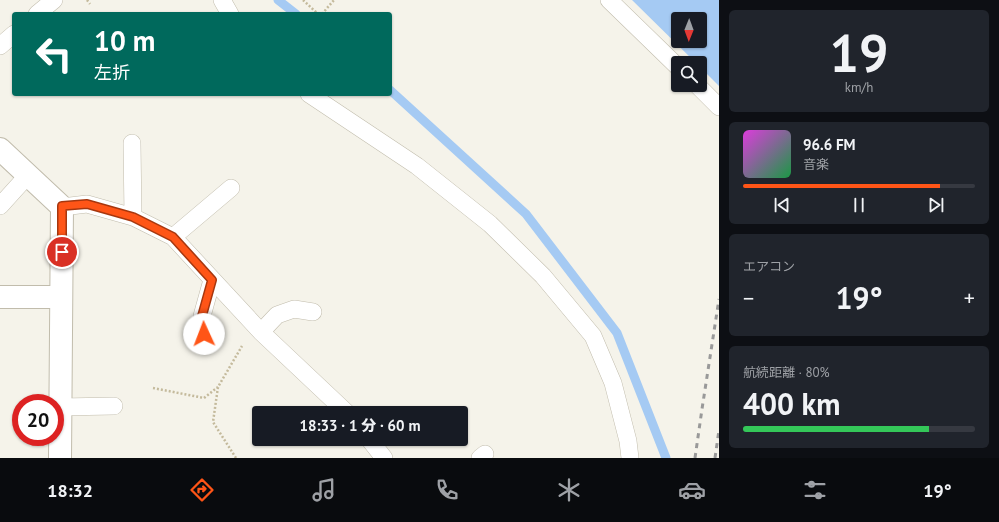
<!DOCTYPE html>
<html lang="ja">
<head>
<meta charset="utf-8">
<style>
  :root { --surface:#171b24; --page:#20242c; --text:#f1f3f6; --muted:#9ea1a6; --line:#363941; --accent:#ff5517 }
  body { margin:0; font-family:"PT Sans","Noto Sans JP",sans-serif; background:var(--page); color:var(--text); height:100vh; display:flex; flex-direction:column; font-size:15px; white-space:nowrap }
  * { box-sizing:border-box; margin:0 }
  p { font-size:13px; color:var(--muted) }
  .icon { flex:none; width:22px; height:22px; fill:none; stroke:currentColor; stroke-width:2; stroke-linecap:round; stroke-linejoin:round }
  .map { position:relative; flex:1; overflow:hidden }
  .side { display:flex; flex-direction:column; gap:10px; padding:10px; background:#0d0f14; width:280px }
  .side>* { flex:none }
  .hud { position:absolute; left:12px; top:12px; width:380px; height:84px; border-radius:4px; box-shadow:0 1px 3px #0004; background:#00695c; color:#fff; overflow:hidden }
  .needle { width:26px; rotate:181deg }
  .fabs { position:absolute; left:671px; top:12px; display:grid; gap:8px }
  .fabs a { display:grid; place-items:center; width:36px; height:36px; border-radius:4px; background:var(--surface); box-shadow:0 1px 3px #0004; font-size:20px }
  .speed { position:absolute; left:12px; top:394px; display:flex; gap:8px; font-size:20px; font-weight:700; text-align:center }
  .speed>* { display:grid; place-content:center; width:52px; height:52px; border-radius:50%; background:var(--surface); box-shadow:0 1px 3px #0004; line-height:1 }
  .speed .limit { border:6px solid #d22; background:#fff; color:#111 }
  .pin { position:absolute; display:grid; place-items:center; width:34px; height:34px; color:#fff; margin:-17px; border:2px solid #fff; border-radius:50%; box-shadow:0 1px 4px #0007 }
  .me { position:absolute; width:44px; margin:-22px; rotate:358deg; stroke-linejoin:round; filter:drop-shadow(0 0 3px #0008) }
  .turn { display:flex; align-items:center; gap:14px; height:84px; padding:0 16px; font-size:18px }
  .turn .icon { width:52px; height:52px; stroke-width:2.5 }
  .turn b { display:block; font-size:28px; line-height:34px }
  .big { font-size:30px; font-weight:800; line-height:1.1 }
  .side .card { flex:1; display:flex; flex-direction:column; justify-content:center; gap:6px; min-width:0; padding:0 14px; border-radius:6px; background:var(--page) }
  .side .dial { align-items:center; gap:0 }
  .dial b { font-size:52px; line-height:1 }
  .song { display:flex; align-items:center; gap:12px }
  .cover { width:48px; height:48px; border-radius:6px; background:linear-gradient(135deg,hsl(300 70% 55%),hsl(140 70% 35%)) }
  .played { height:4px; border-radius:2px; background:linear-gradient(90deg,var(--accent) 85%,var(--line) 85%) }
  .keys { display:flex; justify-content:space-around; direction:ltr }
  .heat { display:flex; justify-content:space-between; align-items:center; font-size:22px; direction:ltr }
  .charge { height:6px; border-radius:3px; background:linear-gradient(90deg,#34c759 80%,var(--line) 0) }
  .trip { position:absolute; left:252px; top:406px; width:216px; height:40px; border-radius:4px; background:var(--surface); box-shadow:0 1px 3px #0004; font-weight:800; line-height:40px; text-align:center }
  .menu { display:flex; height:64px; justify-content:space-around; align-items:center; background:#090b0e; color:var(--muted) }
  .menu .icon { width:28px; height:28px }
  .menu .active { color:var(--accent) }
  .menu b { font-size:18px; color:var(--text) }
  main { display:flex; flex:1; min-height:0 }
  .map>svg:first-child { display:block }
</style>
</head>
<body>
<main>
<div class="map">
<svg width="719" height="458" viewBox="0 0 719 458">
  <rect width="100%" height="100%" fill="#f5f3ea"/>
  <path fill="#a5caf3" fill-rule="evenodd" d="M 632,0 L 719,0 L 719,86 L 700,67 L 700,63 L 696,63 ZM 678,19 L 700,19 L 700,41 L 678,41 Z"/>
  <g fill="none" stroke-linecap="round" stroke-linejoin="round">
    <path stroke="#a5caf3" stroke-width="9" d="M 278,0 L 296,14
      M 390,90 L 526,214 L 617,333 L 666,458"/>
    <g stroke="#c1bcac" stroke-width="18">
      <path id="service" d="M 222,0 L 230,14
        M 609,0 L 678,67
        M 37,14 L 54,0
        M 0,46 L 14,34
        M 697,85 L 719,107
        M 309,94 L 417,166 L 490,224 L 543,276 L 593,336 L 613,383 L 628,441 L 630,458
        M 132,143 L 133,217
        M 0,206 L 28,175
        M 62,207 L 87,204 L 133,217 L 173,237 L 261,332 L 347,413
        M 173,237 L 231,188
        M 261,332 L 277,315 L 294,309 L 313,312
        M 204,334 L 202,316 L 212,280
        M 61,407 L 114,406
        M 369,439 L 384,458
        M 480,458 L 485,454"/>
    </g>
    <g stroke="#c1bcac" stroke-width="24">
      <path id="minor" d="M 0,149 L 62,207 L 60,458
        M 0,297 L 61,297"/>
    </g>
    <path stroke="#c4ba9c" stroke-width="2.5" stroke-dasharray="2 2" stroke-linecap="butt" d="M 87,0 L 90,4
      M 303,0 L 318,14
      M 322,14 L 334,0
      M 153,388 L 204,398 L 218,387
      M 236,458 L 213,422 L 218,387 L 242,346"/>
    <use href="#service" stroke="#fff" stroke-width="17"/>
    <use href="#minor" stroke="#fff" stroke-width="22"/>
    <path stroke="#999" stroke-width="3" stroke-dasharray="5 5" stroke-linecap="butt" d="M 695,458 L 702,409 L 719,299
      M 715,458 L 719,430"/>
  </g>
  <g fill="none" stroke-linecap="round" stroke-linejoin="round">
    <g stroke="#a6370f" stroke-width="10">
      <path id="route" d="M 62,252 L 62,206 L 87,204 L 133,217 L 173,237 L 212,280 L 202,316 L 204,334"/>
    </g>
    <use href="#route" stroke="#ff5517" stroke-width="7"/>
  </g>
</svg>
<div class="fabs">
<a><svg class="needle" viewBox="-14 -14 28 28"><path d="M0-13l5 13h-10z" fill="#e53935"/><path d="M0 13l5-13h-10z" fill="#9ea1a6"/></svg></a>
<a><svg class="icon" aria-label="search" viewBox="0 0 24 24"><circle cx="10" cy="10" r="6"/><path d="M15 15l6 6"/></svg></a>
</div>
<div class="speed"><div class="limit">20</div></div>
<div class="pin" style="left:62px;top:252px;background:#d93025"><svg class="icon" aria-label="arrive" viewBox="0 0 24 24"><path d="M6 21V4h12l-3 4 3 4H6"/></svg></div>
<svg class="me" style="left:204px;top:334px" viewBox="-20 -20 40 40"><circle r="19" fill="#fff"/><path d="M0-13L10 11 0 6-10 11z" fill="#ff5517"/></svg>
<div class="trip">18:33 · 1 分 · 60 m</div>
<div class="hud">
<div class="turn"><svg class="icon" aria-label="left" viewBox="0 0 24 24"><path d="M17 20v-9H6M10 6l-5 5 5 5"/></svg><div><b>10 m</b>左折</div></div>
</div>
</div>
<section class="side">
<div class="card dial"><b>19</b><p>km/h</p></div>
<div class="card">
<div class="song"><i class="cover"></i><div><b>96.6 FM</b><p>音楽</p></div></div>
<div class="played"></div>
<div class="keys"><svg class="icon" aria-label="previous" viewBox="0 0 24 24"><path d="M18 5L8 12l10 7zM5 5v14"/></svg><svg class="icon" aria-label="pause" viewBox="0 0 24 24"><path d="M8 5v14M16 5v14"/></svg><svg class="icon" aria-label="next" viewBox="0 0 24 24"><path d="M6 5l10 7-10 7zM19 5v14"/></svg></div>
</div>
<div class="card"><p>エアコン</p>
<div class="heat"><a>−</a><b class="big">19°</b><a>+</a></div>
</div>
<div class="card"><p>航続距離 · 80%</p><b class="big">400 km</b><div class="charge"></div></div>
</section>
</main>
<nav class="menu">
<b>18:32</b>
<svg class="icon active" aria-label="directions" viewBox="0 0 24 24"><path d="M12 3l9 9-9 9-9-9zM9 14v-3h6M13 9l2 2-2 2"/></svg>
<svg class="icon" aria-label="music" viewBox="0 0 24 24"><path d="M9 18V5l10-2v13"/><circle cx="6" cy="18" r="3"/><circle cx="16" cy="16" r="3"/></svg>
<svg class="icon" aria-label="phone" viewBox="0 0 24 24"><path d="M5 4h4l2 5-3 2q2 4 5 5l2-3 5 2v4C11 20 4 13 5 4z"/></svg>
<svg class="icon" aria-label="climate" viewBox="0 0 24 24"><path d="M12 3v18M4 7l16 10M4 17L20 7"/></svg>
<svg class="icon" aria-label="car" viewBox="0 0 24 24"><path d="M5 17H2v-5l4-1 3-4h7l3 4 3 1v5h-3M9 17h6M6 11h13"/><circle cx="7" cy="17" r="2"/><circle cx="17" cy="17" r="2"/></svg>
<svg class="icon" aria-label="filters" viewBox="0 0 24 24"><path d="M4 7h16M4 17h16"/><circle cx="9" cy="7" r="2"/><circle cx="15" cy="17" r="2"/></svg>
<b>19°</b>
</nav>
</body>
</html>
